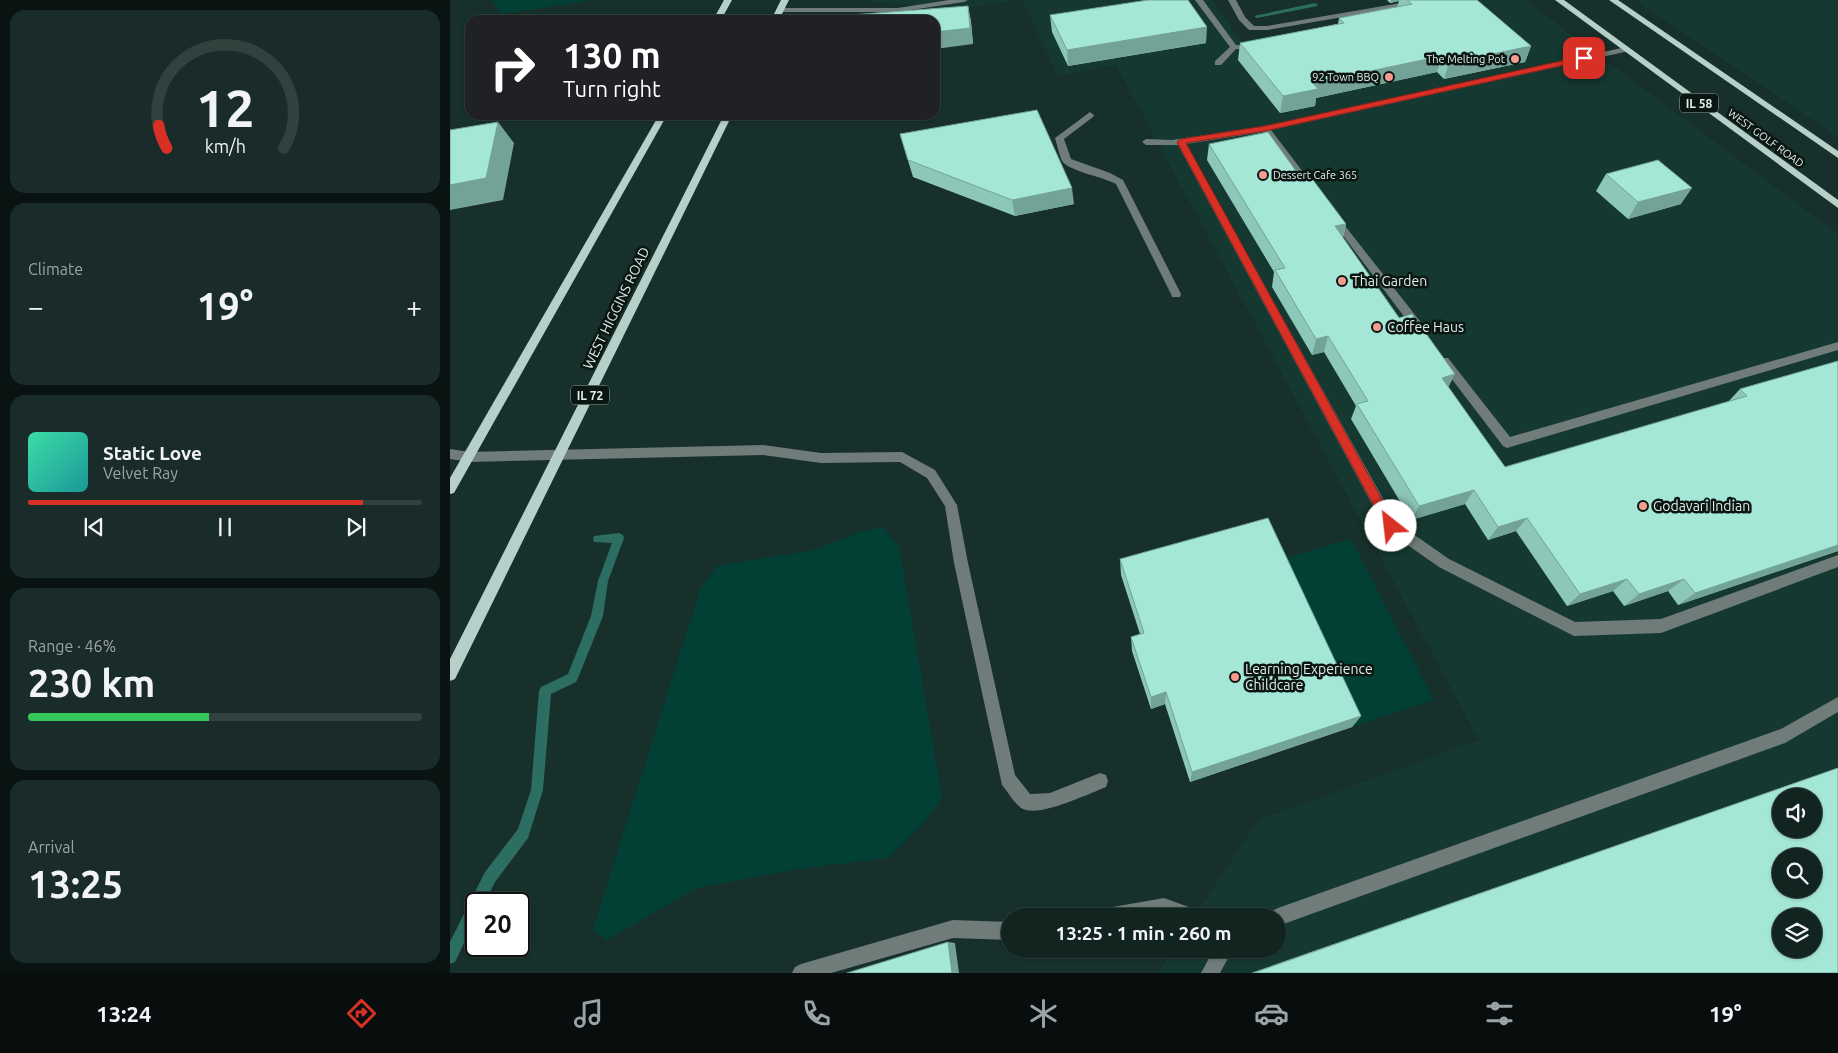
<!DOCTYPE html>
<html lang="en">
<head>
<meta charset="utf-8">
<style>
  :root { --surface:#112420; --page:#1a2c29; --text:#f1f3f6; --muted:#9ca4a5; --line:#30413e; --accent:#d93025 }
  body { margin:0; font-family:Ubuntu,sans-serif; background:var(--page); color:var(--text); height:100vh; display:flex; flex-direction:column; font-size:19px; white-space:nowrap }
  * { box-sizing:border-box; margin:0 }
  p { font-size:16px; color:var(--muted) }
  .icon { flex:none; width:28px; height:28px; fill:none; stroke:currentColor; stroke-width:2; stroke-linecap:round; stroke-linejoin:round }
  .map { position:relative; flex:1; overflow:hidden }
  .drawer { display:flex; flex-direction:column; gap:10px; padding:10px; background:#091412; width:450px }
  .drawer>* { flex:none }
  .hud { position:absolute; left:15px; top:15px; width:475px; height:105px; border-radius:15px; box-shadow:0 1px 4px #0004,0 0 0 1px var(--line); background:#202124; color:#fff; overflow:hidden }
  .controls { position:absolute; left:1322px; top:788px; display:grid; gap:10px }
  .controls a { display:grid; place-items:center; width:50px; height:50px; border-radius:50%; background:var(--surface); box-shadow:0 1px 4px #0004,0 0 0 1px var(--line); font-size:25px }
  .speed { position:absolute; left:15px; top:892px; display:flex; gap:10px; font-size:25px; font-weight:700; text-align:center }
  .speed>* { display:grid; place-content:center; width:65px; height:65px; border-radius:50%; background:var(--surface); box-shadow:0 1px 4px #0004,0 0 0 1px var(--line); line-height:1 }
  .speed .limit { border:2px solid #111; border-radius:8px; background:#fff; color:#111 }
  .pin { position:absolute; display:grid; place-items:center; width:42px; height:42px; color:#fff; margin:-21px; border-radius:10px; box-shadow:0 2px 8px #0006 }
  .me { position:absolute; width:55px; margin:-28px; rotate:331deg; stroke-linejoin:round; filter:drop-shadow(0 0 4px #0008) }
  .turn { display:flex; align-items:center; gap:18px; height:105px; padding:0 15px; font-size:22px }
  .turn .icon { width:65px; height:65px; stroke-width:2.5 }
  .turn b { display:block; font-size:35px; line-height:42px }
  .big { font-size:38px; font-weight:600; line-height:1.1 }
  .drawer .card { flex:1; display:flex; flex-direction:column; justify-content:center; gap:8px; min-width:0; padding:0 18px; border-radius:15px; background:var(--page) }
  .drawer .dial { align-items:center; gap:0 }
  .dial svg { height:130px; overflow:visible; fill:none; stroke:var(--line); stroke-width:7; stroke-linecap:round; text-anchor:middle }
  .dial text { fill:var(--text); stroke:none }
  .song { display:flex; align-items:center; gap:15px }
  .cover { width:60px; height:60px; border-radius:8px; background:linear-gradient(135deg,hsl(160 70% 55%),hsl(180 70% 35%)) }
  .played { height:5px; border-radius:2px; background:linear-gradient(90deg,var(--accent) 85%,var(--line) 85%) }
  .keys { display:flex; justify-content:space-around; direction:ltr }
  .heat { display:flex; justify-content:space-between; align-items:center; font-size:28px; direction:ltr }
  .charge { height:8px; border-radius:4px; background:linear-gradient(90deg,#34c759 46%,var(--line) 0) }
  .trip { position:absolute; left:551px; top:908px; width:285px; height:50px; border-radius:25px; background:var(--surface); box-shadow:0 1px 4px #0004,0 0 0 1px var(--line); font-weight:600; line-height:50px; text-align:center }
  .dock { display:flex; height:80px; justify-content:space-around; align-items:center; background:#070e0d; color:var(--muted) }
  .dock .icon { width:35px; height:35px }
  .dock .on { color:var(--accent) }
  .dock b { font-size:22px; color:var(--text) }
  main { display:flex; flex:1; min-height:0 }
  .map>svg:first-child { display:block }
</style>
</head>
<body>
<main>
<section class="drawer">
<div class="card dial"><svg viewBox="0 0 100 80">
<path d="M14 69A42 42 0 1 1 86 69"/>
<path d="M14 69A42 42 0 0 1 9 55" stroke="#d93025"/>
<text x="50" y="56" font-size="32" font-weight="700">12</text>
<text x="50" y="72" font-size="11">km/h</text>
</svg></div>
<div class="card"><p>Climate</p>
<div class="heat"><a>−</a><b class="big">19°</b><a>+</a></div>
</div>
<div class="card">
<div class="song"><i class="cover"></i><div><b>Static Love</b><p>Velvet Ray</p></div></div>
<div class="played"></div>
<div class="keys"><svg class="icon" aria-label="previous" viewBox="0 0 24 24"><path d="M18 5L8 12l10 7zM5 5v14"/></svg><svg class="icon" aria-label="pause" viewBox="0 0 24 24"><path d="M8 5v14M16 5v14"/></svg><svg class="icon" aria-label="next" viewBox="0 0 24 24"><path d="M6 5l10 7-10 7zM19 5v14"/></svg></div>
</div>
<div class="card"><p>Range · 46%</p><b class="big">230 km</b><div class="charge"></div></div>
<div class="card"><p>Arrival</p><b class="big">13:25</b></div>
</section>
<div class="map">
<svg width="1388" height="973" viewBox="0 0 1388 973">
  <rect width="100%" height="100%" fill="#17302b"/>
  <path fill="#153931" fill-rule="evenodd" d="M 409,0 L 568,0 L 503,10 Z
    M 572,0 L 762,0 L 791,41 L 1029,0 L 1075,0 L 1388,234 L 1388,973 L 708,973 L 724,949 L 828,949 L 828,916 L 745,916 L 808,820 L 1029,740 L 666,65 L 608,76 ZM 1331,796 L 1364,796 L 1364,829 L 1331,829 ZM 1331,856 L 1364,856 L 1364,889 L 1331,889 ZM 1331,916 L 1364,916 L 1364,949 L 1331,949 Z
    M 1185,0 L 1388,0 L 1388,137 Z"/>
  <path fill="#024036" d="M 42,0 L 143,0 L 58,13 L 52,13 Z
    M 433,527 L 449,547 L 492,797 L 475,822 L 438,858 L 348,869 L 247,888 L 157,940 L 143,929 L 251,587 L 269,565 L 361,551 L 409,532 Z
    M 901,539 L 984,700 L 902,727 L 825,561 Z"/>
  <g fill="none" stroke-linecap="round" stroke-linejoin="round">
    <path fill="#2c6f62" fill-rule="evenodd" d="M 865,3 L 868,5 L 867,6 L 807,18 L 804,16 Z
      M 169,533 L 173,535 L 174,538 L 158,581 L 153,616 L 128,678 L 126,682 L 101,694 L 93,790 L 78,838 L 45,882 L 34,904 L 26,904 L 26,918 L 5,962 L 0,964 L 0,942 L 35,872 L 68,829 L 81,790 L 89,691 L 91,687 L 118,674 L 141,616 L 148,581 L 162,543 L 144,542 L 143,539 L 144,536 Z"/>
    <path fill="#707c79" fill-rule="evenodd" d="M 499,0 L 518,0 L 514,2 L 448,12 L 330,12 L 326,10 L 330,8 L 448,8 Z
      M 745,0 L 753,0 L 786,45 L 805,46 L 809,48 L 808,50 L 786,49 L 771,65 L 765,65 L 765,61 L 780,47 Z
      M 778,0 L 786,0 L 795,17 L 804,26 L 817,26 L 968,0 L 985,0 L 981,2 L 817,30 L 799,30 L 789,20 Z
      M 1176,47 L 1180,49 L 1179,51 L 821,130 L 866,189 L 866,193 L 860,193 L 813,132 L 736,144 L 946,522 L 999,559 L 1125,622 L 1211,619 L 1388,555 L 1388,567 L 1211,633 L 1124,636 L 989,567 L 936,530 L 728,145 L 696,145 L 692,142 L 696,139 L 722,140 L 815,126 Z
      M 640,112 L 644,115 L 643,117 L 614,139 L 621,159 L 660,173 L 673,180 L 731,294 L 730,297 L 722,297 L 721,294 L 666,184 C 654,177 618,171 612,161 C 609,154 607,145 605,138 Z
      M 885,216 L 888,217 L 973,325 L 974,328 L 973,331 L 965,331 L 882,221 L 880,219 Z
      M 1388,342 L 1388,350 L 1057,448 L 1053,446 L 988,361 L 990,358 L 998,358 L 1060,437 Z
      M 313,445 L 371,453 L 452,452 L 485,470 L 507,505 L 518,563 L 565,775 L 580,794 L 600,793 L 650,773 L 656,775 L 658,781 L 656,787 C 638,794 591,817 573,809 C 565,805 558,792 552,785 L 504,563 L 495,506 L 477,478 L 450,462 L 371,463 L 313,455 L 20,462 L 0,459 L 0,449 L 20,452 Z
      M 1388,697 L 1388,712 L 1335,743 L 828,926 L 828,916 L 820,916 L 822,911 L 828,908 L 1331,729 Z
      M 714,898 L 747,910 L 749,916 L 719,916 L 714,914 L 705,916 L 654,916 L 657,910 L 663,907 Z
      M 503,920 L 560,922 L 560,940 L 503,938 L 381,973 L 342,973 L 345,967 L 351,964 Z
      M 764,949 L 783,949 L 770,973 L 751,973 Z"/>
    <path fill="#b6cfc8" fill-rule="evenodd" d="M 274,0 L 282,0 L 271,20 L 263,20 Z
      M 331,0 L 339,0 L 329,20 L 321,20 Z
      M 1105,0 L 1114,0 L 1388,200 L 1388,208 Z
      M 1159,0 L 1168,0 L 1388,151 L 1388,158 Z
      M 209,115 L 217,115 L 4,493 L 0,494 L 0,478 Z
      M 274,115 L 282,115 L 5,679 L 0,681 L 0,659 Z"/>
  </g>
  <path fill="#8dc7b9" d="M 937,0 L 1027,0 L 1081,46 L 1075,62 L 994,79 L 987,72 L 866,98 L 865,106 L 830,113 L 788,60 L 790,43 L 888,24 L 889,18 L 947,7 L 949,1 L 940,3 Z
    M 518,6 L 521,22 L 523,44 L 485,20 L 403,20 L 401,15 Z
    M 600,15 L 756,43 L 618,66 L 602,32 Z
    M 450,134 L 624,204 L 565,216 L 463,177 Z
    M 759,144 L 851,178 L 896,224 L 893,238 L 1055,467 L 1278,402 L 1290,389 L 1388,361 L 1388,551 L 1228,605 L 1218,591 L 1174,606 L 1163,591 L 1117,606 L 1066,531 L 1038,540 L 1015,504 L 961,520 L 901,419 L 906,406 L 874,352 L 862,355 L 822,287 L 824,272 L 757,160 Z
    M 1156,174 L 1231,204 L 1178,219 L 1146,191 Z
    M 670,559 L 911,716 L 902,727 L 740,782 L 715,704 L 701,709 L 682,651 L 681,637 L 690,634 L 671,575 Z
    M 1388,768 L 1388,973 L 801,973 L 1377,772 Z"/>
  <path fill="#73a296" d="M 941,0 L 949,0 L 949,1 L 940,3 Z
    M 518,6 L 521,22 L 523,44 L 485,49 L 485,32 Z
    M 757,27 L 756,43 L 618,66 L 617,50 Z
    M 1081,46 L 1075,62 L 994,79 L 999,63 Z
    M 992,56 L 987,72 L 866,98 L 865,106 L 830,113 L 833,96 L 863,83 Z
    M 48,122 L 64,143 L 53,200 L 0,210 L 0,185 Z
    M 622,188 L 624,204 L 565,216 L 562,200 Z
    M 1242,188 L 1231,204 L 1178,219 L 1188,202 Z
    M 896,224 L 892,240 L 885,226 Z
    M 878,336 L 874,352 L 862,355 L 866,339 Z
    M 1005,374 L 997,390 L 992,378 Z
    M 1024,490 L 1015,504 L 961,520 L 969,506 Z
    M 1077,518 L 1066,531 L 1038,540 L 1048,527 Z
    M 1388,545 L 1388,551 L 1228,605 L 1245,593 Z
    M 1177,579 L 1163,591 L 1117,606 L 1130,594 Z
    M 1234,579 L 1218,591 L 1174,606 L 1189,594 Z
    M 716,692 L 715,704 L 701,709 L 701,697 Z
    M 911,716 L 902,727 L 740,782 L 742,772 Z
    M 498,942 L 505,943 L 509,973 L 502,973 Z"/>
  <path fill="#a4e7d7" stroke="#73a296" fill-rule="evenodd" d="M 698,0 L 738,0 L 757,27 L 617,50 L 600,15 Z
    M 957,0 L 1027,0 L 1081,46 L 999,63 L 992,56 L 863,83 L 868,89 L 833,96 L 790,43 L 894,23 L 889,18 L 962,4 Z
    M 518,6 L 520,28 L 485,32 L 485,20 L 411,20 L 401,15 Z
    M 587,110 L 622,188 L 562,200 L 458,160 L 450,134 Z
    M 48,122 L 36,178 L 0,185 L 0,130 Z
    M 818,132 L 851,178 L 860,176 L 896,224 L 885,226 L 949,318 L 962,314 L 1005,374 L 992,378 L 1055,467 L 1297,396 L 1290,389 L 1388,361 L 1388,545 L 1245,593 L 1234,579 L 1189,594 L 1177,579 L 1130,594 L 1077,518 L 1048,527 L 1024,490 L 969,506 L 907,404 L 918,401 L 878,336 L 866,339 L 825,270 L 835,268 L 759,144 Z
    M 1208,160 L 1242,188 L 1188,202 L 1156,174 Z
    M 818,518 L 911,716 L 742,772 L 716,692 L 701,697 L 681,637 L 694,633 L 670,559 Z
    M 1388,768 L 1388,973 L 803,973 ZM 1331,796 L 1364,796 L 1364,829 L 1331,829 ZM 1331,856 L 1364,856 L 1364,889 L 1331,889 ZM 1331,916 L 1364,916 L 1364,949 L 1331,949 Z
    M 498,942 L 502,973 L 397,973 Z"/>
  <path fill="#d93025" stroke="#8d1f18" d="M 1134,56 L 1138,58 L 1137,60 L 815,131 L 736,143 L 945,523 L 947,526 L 945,530 L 937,530 L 727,142 L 731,139 L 815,126 Z"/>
  <g fill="#f59c91" stroke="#0b1613" stroke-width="2">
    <circle cx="1065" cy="59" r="5"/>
    <circle cx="939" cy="77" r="5"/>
    <circle cx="813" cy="175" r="5"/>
    <circle cx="892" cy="281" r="5"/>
    <circle cx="927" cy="327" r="5"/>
    <circle cx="1193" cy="506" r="5"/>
    <circle cx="785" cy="677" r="5"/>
  </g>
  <g text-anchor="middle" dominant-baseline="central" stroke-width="5" stroke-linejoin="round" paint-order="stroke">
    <g font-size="11" fill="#dfeee9" stroke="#0b1613" text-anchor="end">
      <text x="1055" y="59">The Melting Pot</text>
      <text x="929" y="77">92 Town BBQ</text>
      <text x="823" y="175" text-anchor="start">Dessert Cafe 365</text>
    </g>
    <g font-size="11" fill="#dfeee9" stroke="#0b1613">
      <text transform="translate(1316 138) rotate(36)">WEST GOLF ROAD</text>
    </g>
    <g fill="#0b1613" stroke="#9fada9" stroke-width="1">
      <rect x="1230" y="93.5" width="38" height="19" rx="4"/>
      <rect x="121" y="385.5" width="38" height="19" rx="4"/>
    </g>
    <g font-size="12" font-weight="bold" fill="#dfeee9">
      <text x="1249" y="103">IL 58</text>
      <text x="140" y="395">IL 72</text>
    </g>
    <g font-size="14" fill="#dfeee9" stroke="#0b1613" text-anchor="start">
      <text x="902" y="281">Thai Garden</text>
      <text x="937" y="327">Coffee Haus</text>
      <text x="1203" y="506">Godavari Indian</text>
      <text x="795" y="669">Learning Experience<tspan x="795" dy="16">Childcare</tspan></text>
    </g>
    <g font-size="14" fill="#dfeee9" stroke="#0b1613">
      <text transform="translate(166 308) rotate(-64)">WEST HIGGINS ROAD</text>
    </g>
  </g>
</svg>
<div class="controls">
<a><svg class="icon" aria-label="sound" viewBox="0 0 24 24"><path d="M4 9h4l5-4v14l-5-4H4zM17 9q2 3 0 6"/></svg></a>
<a><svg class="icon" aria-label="search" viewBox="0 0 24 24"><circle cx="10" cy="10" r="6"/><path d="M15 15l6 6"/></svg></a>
<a><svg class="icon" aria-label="layers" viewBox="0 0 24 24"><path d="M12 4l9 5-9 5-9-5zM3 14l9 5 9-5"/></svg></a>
</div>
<div class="speed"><div class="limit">20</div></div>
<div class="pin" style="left:1134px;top:58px;background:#d93025"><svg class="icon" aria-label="arrive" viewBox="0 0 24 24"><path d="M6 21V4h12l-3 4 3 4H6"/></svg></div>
<svg class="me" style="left:941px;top:526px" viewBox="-20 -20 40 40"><circle r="19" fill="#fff"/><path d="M0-13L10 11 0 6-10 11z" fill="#d93025"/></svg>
<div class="trip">13:25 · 1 min · 260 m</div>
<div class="hud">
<div class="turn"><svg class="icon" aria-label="right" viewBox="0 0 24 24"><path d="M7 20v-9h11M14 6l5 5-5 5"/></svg><div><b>130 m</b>Turn right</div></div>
</div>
</div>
</main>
<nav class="dock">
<b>13:24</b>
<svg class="icon on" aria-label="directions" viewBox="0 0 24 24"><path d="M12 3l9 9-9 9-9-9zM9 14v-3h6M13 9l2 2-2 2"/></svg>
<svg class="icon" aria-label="music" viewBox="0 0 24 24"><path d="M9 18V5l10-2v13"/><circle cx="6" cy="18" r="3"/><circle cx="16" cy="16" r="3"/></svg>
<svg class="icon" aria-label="phone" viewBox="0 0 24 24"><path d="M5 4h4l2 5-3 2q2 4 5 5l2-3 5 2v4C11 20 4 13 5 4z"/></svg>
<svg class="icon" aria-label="climate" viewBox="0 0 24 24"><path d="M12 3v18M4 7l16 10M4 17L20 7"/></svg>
<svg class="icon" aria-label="car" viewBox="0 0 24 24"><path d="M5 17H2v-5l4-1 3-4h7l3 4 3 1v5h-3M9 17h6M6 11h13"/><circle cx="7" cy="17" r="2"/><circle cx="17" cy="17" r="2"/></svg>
<svg class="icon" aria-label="filters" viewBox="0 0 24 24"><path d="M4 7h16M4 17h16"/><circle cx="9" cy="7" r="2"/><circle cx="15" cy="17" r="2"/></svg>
<b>19°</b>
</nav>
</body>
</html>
